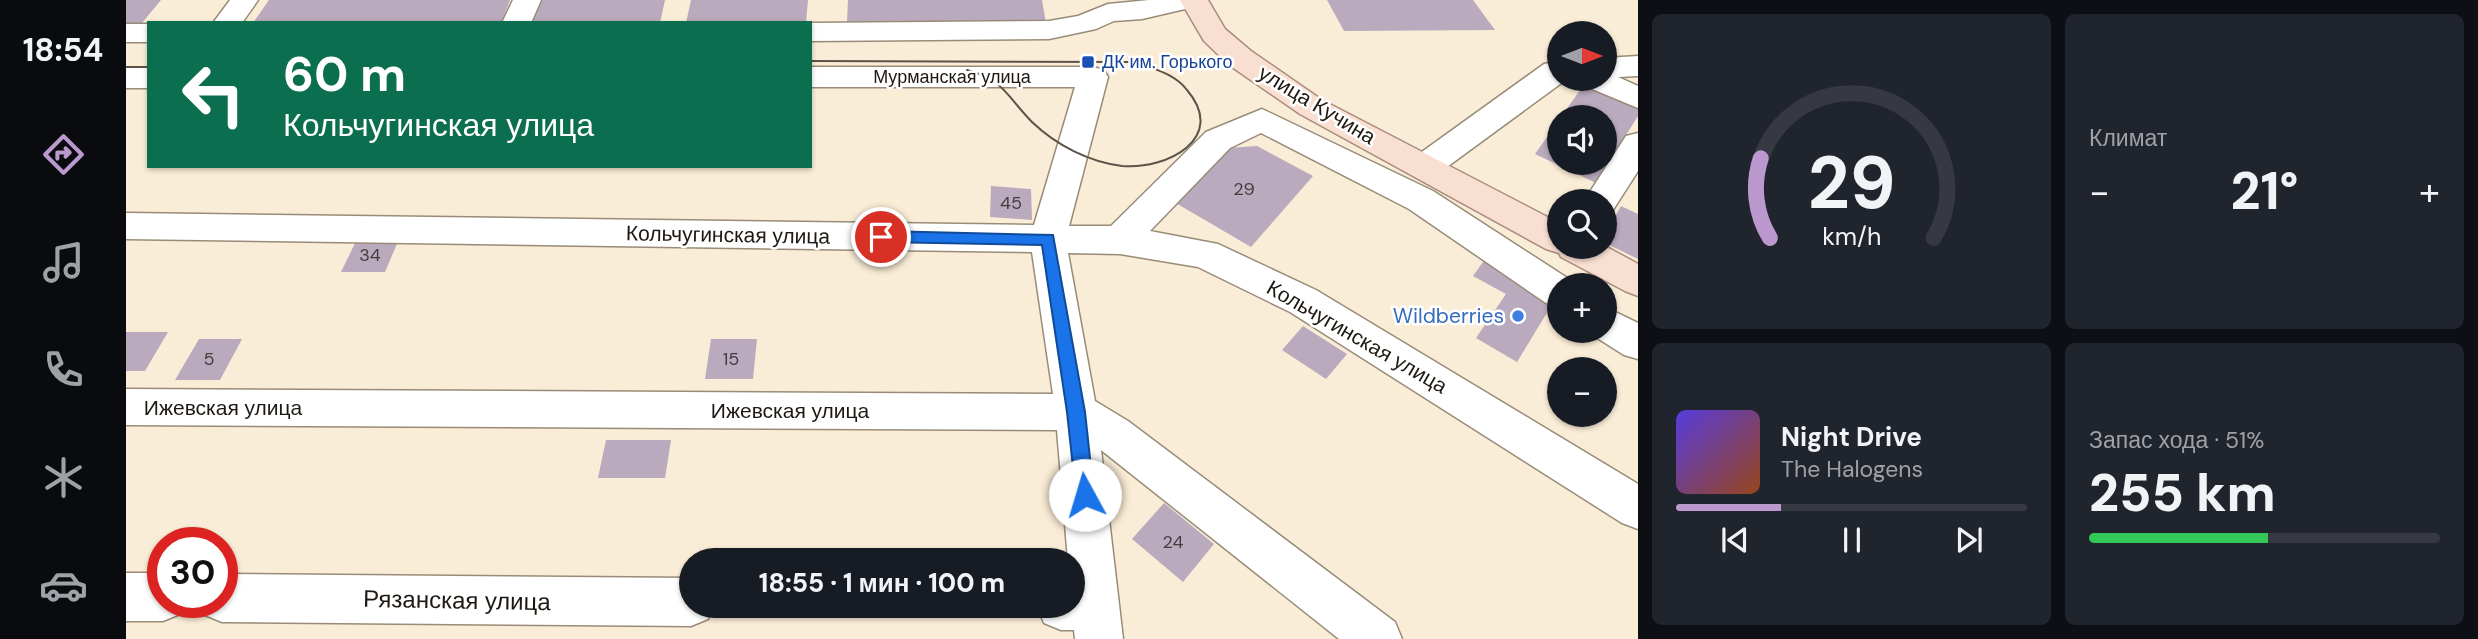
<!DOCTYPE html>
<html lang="ru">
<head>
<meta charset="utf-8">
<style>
  :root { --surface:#171b24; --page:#20242c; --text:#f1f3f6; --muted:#9ea1a6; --line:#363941; --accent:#bb99ce }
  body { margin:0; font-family:"DM Sans",sans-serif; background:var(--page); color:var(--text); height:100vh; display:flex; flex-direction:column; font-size:26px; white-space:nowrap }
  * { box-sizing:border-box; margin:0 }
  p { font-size:23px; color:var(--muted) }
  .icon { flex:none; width:38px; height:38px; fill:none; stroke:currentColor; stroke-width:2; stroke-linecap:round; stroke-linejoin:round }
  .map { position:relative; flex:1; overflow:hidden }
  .drawer { display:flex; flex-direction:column; gap:14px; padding:14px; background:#0d0f14; width:840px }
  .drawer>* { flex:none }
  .hud { position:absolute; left:21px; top:21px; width:665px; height:147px; border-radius:0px; box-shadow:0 2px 5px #0004; background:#0b6e4f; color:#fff; overflow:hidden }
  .needle { width:46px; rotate:90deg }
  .controls { position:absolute; left:1421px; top:21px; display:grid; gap:14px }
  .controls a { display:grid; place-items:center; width:70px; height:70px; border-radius:50%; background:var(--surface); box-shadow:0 2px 5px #0004; font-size:35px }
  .speed { position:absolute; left:21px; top:527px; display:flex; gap:14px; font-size:35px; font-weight:700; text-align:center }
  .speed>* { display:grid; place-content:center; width:91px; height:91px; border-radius:50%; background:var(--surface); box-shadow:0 2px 5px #0004; line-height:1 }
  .speed .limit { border:10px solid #d22; background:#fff; color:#111 }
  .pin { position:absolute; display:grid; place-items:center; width:60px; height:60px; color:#fff; margin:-30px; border:4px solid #fff; border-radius:50%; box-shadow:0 2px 7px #0007 }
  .me { position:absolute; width:77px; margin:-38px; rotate:354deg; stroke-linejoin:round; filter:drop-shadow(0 0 5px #0008) }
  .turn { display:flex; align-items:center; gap:24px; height:147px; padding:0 21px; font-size:32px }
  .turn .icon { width:91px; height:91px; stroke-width:2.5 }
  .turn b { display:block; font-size:49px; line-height:60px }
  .big { font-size:52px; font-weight:800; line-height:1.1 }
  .drawer .card { flex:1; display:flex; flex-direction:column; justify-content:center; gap:10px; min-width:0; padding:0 24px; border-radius:10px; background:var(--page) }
  .drawer .dial { align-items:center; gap:0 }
  .dial svg { height:182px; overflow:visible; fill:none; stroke:var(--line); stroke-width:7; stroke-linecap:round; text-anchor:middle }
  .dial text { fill:var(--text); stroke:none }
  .song { display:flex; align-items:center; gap:21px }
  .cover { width:84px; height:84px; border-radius:10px; background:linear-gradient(135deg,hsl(250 70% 55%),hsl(20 70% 35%)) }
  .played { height:7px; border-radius:4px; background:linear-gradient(90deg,var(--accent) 30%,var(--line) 30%) }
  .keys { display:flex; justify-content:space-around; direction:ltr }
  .heat { display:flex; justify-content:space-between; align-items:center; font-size:38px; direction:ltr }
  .charge { height:10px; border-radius:5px; background:linear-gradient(90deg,#34c759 51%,var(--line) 0) }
  .drawer .tiles { flex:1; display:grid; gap:14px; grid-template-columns:repeat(2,1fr) }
  .trip { position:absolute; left:553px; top:548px; width:406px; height:70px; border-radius:35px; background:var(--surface); box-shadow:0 2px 5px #0004; font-weight:800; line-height:70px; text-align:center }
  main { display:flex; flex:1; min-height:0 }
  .menu { display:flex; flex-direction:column; width:126px; justify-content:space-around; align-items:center; background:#090b0e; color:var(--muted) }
  .menu .icon { width:49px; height:49px }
  .menu .active { color:var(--accent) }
  .menu b { font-size:32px; color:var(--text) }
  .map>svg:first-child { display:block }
</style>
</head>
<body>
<main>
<nav class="menu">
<b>18:54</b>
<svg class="icon active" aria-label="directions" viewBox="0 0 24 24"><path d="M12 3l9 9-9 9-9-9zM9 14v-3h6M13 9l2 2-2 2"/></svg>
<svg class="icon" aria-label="music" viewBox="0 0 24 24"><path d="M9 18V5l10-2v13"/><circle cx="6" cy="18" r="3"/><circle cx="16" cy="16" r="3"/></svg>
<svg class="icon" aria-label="phone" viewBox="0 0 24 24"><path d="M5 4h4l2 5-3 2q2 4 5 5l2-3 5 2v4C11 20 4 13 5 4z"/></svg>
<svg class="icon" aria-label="climate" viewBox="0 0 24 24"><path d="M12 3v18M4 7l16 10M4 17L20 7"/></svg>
<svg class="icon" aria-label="car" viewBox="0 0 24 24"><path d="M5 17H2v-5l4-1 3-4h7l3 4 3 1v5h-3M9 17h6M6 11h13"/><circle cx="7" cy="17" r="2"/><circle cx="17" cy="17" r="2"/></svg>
</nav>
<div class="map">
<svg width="1512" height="639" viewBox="0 0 1512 639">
  <rect width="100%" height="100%" fill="#faedd7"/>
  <path fill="#b9aabd" d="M 0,0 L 35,0 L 11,29 L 0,29 Z
    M 143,0 L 384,0 L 375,23 L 127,23 Z
    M 414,0 L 539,0 L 534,23 L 405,23 Z
    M 565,0 L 682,0 L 680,23 L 560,23 Z
    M 722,0 L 916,0 L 920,23 L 721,23 Z
    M 1201,0 L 1347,0 L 1369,30 L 1218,31 Z
    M 1457,86 L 1512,109 L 1512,116 L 1470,183 L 1409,154 L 1433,120 L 1433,163 L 1479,163 L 1479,117 L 1435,117 Z
    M 1131,146 L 1187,176 L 1125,247 L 1048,202 L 1101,148 Z
    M 865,186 L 905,189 L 906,220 L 864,217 Z
    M 1495,206 L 1512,214 L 1512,259 L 1479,243 L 1479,235 Z
    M 231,239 L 273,239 L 259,272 L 215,272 Z
    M 1362,255 L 1433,293 L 1391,362 L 1350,338 L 1380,294 L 1347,276 Z
    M 1177,326 L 1221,354 L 1200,379 L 1156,350 Z
    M 0,332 L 42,332 L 19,371 L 0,371 Z
    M 73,339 L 116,339 L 94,380 L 49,380 Z
    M 585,339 L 631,339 L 627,379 L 579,379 Z
    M 480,440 L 545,440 L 539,478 L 472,478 Z
    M 1038,503 L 1088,544 L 1057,582 L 1006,539 Z"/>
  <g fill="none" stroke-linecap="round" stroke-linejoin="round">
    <g stroke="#988c78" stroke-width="3">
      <path id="minor" d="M 104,0 L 132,0 L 116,23 L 87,23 Z
        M 387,0 L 415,0 L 405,23 L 376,23 Z
        M 1023,0 L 1076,0 L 1072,6 L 1016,19 L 988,21 L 970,29 L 923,39 L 684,41 L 684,23 L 923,21 L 952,16 L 982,4 Z
        M 0,24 L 23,24 L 23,42 L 0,42 Z
        M 1512,56 L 1512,76 L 1492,77 L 1512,86 L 1512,108 L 1459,86 L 1455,79 L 1479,79 L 1479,58 Z
        M 1433,61 L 1433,79 L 1441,79 L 1310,175 L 1298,179 L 1286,175 L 1281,167 L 1286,159 L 1418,64 Z
        M 684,67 L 967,67 L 978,70 L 982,77 L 943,226 L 985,226 L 1080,132 L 1136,109 L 1307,191 L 1446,281 L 1448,285 L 1433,285 L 1433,307 L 1420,303 L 1283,209 L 1135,133 L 1104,148 L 1024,231 L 1092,244 L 1190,290 L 1512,484 L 1512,529 L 1496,523 L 1164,312 L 1072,267 L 994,254 L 942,253 L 969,401 L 1002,421 L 1269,622 L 1276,639 L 1213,639 L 975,450 L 997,639 L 949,639 L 948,630 L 935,630 L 918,623 L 911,606 L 947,606 L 947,560 L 942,560 L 931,430 L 0,425 L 0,389 L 927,394 L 906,252 L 0,239 L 0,213 L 908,225 L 949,87 L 684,87 Z
        M 0,68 L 23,68 L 23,88 L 0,88 Z
        M 1512,133 L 1512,171 L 1487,210 L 1479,213 L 1479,201 L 1458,201 L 1500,136 Z
        M 1479,307 L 1512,323 L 1512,359 L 1498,355 L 1465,334 L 1464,331 L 1479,331 Z
        M 0,573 L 37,573 L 37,602 L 59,602 L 54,614 L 37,621 L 0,621 Z
        M 96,574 L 565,578 L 565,606 L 587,606 L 582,619 L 565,626 L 96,622 L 79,615 L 74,602 L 96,602 Z"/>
    </g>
    <g stroke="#a98c7b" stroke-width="3">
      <path id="major" d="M 1054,0 L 1082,0 L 1099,29 L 1125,51 L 1196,100 L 1433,223 L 1433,247 L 1479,246 L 1512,264 L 1512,296 L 1499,291 L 1435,257 L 1433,253 L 1420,249 L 1174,114 L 1103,65 L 1078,41 Z"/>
    </g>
    <use href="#minor" fill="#fff" fill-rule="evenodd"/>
    <use href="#major" fill="#f8dfd2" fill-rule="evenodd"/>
    <path stroke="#5b5348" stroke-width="2" d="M 684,61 L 1010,62 C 1028,69 1049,74 1061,90 C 1102,138 1041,170 996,166 C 963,162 930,145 906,122 C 881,97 879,80 841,70
      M 0,67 L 23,67"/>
  </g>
  <path fill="#1a73e8" stroke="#114b97" stroke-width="2" d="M 755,231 L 927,235 L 959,412 L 968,495 L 965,501 L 959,504 L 952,501 L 950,495 L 941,412 L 916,245 L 755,242 L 747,237 Z"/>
  <rect fill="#1a4fb4" stroke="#fff" stroke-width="2.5" x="955" y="55" width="14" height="14" rx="3.5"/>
  <circle fill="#3f7fe0" stroke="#fff" stroke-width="2.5" cx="1392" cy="316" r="7"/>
  <g text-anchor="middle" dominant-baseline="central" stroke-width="5" stroke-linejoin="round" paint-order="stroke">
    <g font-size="18" fill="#164399" stroke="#fff" text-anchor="start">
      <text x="976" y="62">ДК им. Горького</text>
    </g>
    <g font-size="18" fill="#1e1912" stroke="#fff">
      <text x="826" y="77">Мурманская улица</text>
    </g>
    <g font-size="18" fill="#453d3d">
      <text x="1118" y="189">29</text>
      <text x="885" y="203">45</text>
      <text x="244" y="255">34</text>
      <text x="83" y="359">5</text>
      <text x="605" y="359">15</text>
      <text x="1047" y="542">24</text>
    </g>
    <g font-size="21" fill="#1e1912" stroke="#fff">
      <text transform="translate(1191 105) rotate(31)">улица Кучина</text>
      <text transform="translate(602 235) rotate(1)">Кольчугинская улица</text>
      <text transform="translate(1231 337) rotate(30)">Кольчугинская улица</text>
      <text x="97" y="408">Ижевская улица</text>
      <text x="664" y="411">Ижевская улица</text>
    </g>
    <g font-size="21" fill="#366cbe" stroke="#fff" text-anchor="end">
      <text x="1378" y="316">Wildberries</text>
    </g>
    <g font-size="24" fill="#1e1912" stroke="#fff">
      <text transform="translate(331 600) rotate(1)">Рязанская улица</text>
    </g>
  </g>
</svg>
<div class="controls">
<a><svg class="needle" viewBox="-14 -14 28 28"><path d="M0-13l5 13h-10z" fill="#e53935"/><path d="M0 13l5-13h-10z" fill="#9ea1a6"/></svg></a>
<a><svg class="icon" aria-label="sound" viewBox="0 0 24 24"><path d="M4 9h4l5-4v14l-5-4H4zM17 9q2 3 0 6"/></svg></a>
<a><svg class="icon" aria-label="search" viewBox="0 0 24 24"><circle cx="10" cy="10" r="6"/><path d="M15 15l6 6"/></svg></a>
<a>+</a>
<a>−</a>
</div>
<div class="speed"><div class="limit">30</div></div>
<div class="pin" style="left:755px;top:237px;background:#d93025"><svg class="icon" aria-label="arrive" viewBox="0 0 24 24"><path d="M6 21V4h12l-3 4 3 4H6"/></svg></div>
<svg class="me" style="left:959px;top:495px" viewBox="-20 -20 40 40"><circle r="19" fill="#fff"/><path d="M0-13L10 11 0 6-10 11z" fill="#1a73e8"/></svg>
<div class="trip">18:55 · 1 мин · 100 m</div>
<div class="hud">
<div class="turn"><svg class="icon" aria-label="left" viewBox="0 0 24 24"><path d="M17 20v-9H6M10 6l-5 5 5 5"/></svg><div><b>60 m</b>Кольчугинская улица</div></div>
</div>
</div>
<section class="drawer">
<div class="tiles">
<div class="card dial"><svg viewBox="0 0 100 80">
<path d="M14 69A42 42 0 1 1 86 69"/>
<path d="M14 69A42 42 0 0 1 10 34" stroke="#bb99ce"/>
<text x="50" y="56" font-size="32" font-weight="700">29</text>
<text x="50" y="72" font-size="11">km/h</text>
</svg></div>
<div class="card"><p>Климат</p>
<div class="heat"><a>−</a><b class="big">21°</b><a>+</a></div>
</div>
<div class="card">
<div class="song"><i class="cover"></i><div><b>Night Drive</b><p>The Halogens</p></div></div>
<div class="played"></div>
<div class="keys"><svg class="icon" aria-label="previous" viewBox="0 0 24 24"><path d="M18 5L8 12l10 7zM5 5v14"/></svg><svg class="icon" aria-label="pause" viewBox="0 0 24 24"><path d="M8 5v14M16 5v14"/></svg><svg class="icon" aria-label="next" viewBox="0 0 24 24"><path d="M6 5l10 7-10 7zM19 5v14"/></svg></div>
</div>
<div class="card"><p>Запас хода · 51%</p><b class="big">255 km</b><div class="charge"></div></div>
</div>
</section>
</main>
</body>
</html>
